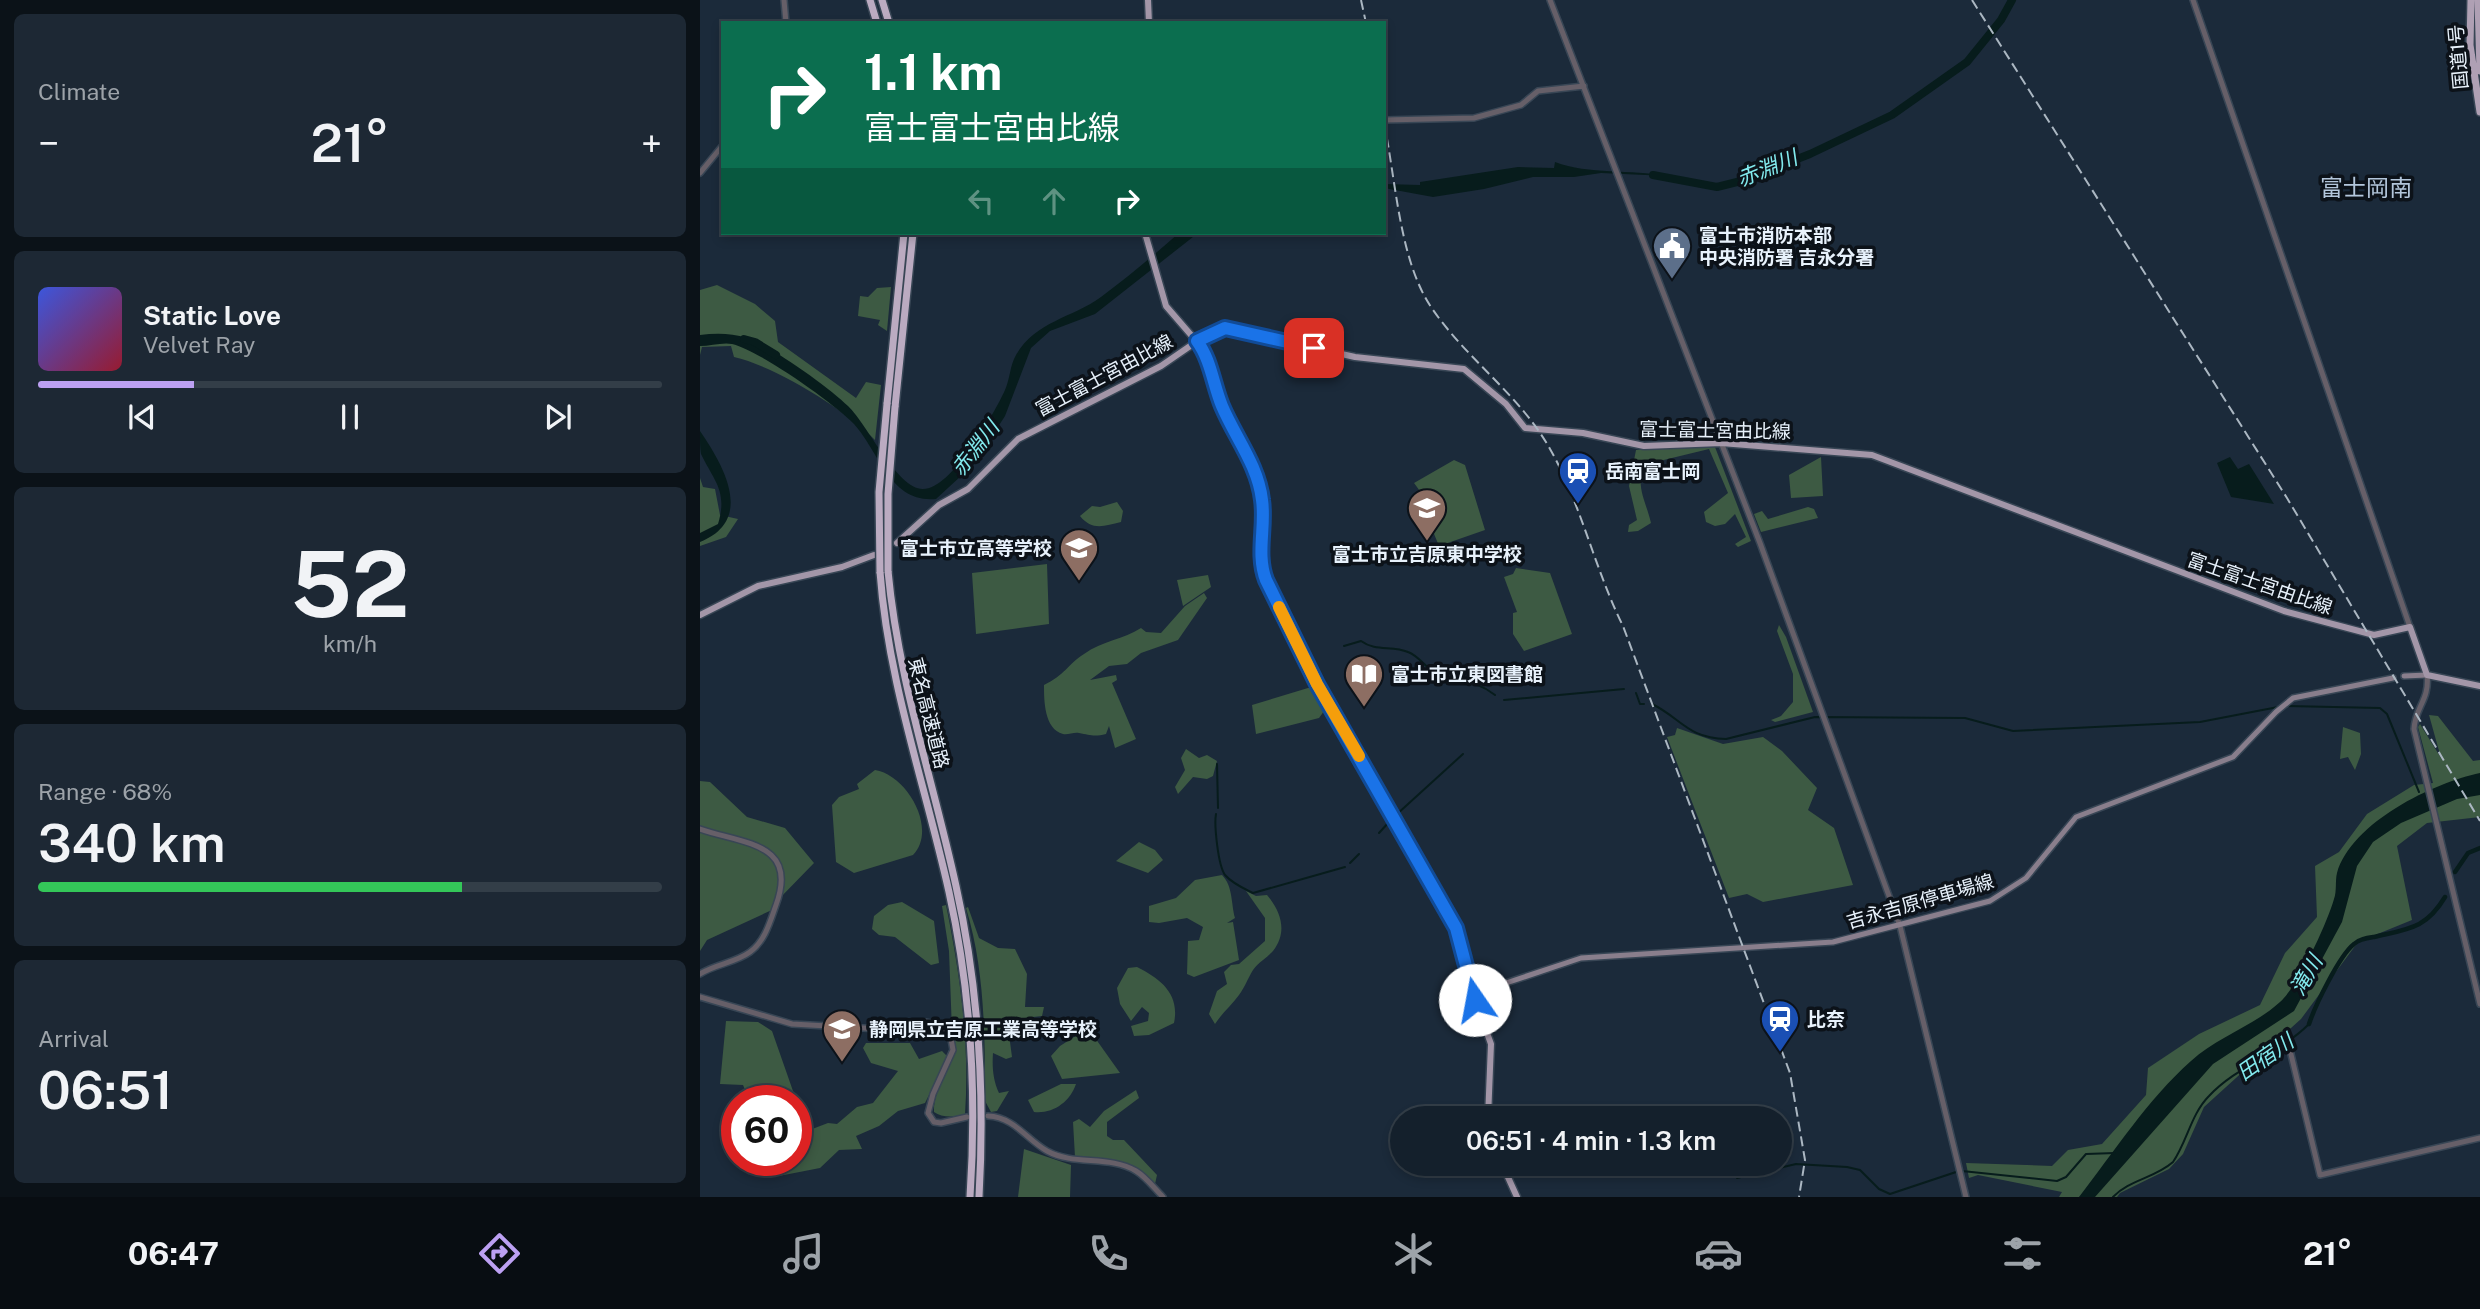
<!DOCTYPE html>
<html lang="en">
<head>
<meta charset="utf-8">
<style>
  :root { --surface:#14202c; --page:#1d2834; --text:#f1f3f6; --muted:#9da3a9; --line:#333e48; --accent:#bca0f2 }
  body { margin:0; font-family:"Public Sans","Noto Sans JP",sans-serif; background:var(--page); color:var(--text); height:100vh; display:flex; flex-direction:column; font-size:26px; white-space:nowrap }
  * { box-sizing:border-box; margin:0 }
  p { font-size:23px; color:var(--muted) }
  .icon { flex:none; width:38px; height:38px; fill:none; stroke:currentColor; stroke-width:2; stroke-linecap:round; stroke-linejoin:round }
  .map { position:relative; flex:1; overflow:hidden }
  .sheet { display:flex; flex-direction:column; gap:14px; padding:14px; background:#0b1218; width:700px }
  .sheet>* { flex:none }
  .hud { position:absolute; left:21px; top:21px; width:665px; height:214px; border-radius:0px; box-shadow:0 4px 10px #0003,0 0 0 2px var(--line); background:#0b6e4f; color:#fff; overflow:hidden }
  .speed { position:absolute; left:21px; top:1085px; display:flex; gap:14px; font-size:35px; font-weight:700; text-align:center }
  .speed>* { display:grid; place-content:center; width:91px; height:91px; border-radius:50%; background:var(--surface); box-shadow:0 4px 10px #0003,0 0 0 2px var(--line); line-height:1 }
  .speed .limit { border:10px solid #d22; background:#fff; color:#111 }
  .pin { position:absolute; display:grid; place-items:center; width:60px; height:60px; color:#fff; margin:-30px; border-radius:14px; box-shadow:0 4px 10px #0006 }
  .me { position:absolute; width:77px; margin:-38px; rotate:348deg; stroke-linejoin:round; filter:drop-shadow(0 0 5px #0008) }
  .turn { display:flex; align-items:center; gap:24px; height:147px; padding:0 28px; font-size:32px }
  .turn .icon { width:91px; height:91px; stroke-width:2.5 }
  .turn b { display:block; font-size:49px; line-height:60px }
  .lanes { display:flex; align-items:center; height:66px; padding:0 28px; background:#0003; justify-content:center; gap:35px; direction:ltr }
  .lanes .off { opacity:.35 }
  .big { font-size:52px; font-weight:600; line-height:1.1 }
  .sheet .tile { flex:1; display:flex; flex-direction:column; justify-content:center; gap:10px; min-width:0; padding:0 24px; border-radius:10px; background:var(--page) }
  .sheet .dial { align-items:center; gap:0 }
  .dial b { font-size:91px; line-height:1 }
  .song { display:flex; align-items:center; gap:21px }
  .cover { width:84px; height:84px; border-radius:10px; background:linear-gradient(135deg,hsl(230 70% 55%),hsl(350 70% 35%)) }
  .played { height:7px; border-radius:4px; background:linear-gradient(90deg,var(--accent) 25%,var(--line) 25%) }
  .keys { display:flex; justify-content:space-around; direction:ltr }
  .heat { display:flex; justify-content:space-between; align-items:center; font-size:38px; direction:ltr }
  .charge { height:10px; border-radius:5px; background:linear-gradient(90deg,#34c759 68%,var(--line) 0) }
  .trip { position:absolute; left:690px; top:1106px; width:402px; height:70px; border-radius:35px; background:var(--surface); box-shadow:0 4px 10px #0003,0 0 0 2px var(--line); font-weight:600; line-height:70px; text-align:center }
  .tabs { display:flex; height:112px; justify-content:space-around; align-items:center; background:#080d12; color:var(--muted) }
  .tabs .icon { width:49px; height:49px }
  .tabs .selected { color:var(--accent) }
  .tabs b { font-size:32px; color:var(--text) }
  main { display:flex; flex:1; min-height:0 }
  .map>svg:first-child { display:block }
</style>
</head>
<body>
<main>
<section class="sheet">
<div class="tile"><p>Climate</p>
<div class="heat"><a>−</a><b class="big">21°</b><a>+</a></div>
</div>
<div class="tile">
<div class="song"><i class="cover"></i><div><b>Static Love</b><p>Velvet Ray</p></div></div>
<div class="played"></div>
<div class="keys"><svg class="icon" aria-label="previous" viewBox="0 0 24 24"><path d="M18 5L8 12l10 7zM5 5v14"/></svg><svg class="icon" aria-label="pause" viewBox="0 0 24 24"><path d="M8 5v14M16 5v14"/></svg><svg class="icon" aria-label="next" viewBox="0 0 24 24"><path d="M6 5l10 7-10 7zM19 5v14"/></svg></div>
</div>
<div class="tile dial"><b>52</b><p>km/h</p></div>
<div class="tile"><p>Range · 68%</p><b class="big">340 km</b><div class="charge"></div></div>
<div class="tile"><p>Arrival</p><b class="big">06:51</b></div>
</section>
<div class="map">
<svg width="1780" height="1197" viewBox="0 0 1780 1197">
  <rect width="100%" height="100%" fill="#1b2a3a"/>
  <path fill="#3d5a43" d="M 17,285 L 55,304 L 75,321 L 78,342 L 156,398 L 166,382 L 181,385 L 175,440 C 147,410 74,366 34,357 L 31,346 L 2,347 L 0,355 L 0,290 Z
    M 191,287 L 187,331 L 178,325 L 180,320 L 158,316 L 160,296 L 168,297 L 177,288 Z
    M 1015,447 L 1051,541 L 1038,547 L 1035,544 L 1046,537 L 1035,514 L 1025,524 L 1015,526 L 1006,522 L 1004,512 L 1028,493 L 1009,449 L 943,465 C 936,489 946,501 951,523 L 938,531 L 928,532 L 929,525 L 937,520 L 929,486 L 936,450 Z
    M 1121,457 L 1123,496 L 1091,498 L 1089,475 Z
    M 754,460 L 765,465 L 785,530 L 739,546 L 723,507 L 728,502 L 714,483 Z
    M 0,478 L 3,487 L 15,489 L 20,515 L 38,519 L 26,537 L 0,546 Z
    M 417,502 L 423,511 L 421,522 C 404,526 392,531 380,516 L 392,506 L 400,507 Z
    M 1108,507 L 1114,509 L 1118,518 L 1061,532 L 1054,514 L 1062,511 L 1068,519 Z
    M 347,564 L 349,624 L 276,634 L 272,573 Z
    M 816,568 L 850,573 L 872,634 L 824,651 L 813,634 L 813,613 L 817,612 L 804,577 L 813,574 Z
    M 508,575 L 511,587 L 483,606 L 477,580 Z
    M 504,593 L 507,598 L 478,640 L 441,653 L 427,664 L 409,666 L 390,680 L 416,675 L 417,680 L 412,683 L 436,739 L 415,748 L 409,726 L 406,734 C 394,737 390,735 379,733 C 374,732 368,735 363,734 C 344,729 344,700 344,685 C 365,675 367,665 384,654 C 402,641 424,639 441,628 L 446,632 L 461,633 L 485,606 Z
    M 1079,625 L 1086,637 L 1113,712 L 1075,722 L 1071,720 L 1081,716 L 1093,702 L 1093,674 L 1077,631 Z
    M 608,688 L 617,688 L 627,707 L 619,718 L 556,734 L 552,705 Z
    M 1729,715 L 1738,716 L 1773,761 L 1780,760 L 1780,817 L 1727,823 L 1697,846 L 1712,920 L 1658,942 L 1601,1019 L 1504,1107 L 1483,1154 L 1469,1169 L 1420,1193 L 1417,1197 L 1359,1197 L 1362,1192 L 1278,1175 L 1269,1178 L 1266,1163 L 1352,1166 L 1368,1150 L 1402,1144 L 1446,1095 L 1448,1068 L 1499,1034 L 1560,1005 L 1585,953 L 1617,917 L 1615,866 L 1639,852 L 1667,814 L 1714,785 L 1733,783 L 1718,727 L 1720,724 L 1741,758 Z
    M 1643,727 L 1660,733 L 1661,754 L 1655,770 L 1648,757 L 1640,759 Z
    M 977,728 L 1023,744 L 1063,737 L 1082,751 L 1117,788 L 1108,810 L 1134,828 L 1153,885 L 1063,902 L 1047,894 L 1029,898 L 967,737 L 975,735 Z
    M 486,749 L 499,758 L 507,755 L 517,761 L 513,776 L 507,779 L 493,777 L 478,794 L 475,787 L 485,770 L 481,758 Z
    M 175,770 C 207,775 238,829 213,855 L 154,873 L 136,862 L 132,805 L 139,797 L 159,789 L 157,784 Z
    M 0,781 L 10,782 L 47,817 L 85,828 L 114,863 L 78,900 L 74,909 L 7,940 L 0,951 Z
    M 439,842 L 455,850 L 463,860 L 448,873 L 416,861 Z
    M 522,875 C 533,886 531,903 535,918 L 527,923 L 533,922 L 539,960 L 494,977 L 487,974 L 488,941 L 499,940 L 503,927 L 487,918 L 459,923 L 449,922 L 449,906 L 476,898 L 495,880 Z
    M 546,891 L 556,896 L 567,895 C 581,911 588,932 573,951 C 567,958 559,962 553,970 C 548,978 545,987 539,995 C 532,1005 522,1013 515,1024 L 509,1014 L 517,991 L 527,984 L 524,972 L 531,965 L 539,964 L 565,941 L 565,918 Z
    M 202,902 L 234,921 L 239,963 L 231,965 L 195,937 L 179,935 L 172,929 L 174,916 L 188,905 Z
    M 246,905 C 260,974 270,1044 265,1114 C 256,1117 242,1118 234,1112 C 233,1082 263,1061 252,1031 L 249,951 L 242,906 Z
    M 268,907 L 279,938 L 298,948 L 315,949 L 327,974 L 325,1007 L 344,1007 L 342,1016 L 315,1019 L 310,1042 L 312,1057 L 306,1059 L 293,1053 C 292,1067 293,1080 299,1093 L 309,1091 L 297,1111 L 291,1112 L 285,1101 C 285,1037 285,970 266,908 Z
    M 437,967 C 461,979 480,994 474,1023 L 449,1035 L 434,1036 L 431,1026 L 448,1021 L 449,1013 L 442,1007 L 431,1021 L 420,1004 L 417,988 L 428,968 Z
    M 26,1021 L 58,1022 L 72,1031 L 107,1131 L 128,1123 L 137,1124 L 157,1107 L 173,1103 L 198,1071 L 171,1063 L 163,1048 L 166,1043 L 210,1043 L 219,1059 L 242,1051 L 248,1057 L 225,1103 L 198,1111 L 179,1126 L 156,1136 L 162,1149 L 139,1150 L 120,1168 L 79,1176 L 76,1171 L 79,1160 L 96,1160 L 96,1139 L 100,1136 L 96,1137 L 96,1101 L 50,1101 L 43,1085 L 20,1084 Z
    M 388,1028 L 420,1073 L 362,1079 L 351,1056 L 360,1046 Z
    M 361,1084 L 376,1084 C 370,1102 353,1114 334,1112 L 328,1100 Z
    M 436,1090 L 439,1098 L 407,1122 L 407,1136 L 413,1140 L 424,1140 L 457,1175 L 455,1184 C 425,1153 413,1163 375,1157 L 373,1122 L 379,1119 L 390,1127 L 404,1111 Z
    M 324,1149 L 371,1165 L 370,1197 L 318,1197 Z"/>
  <path fill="#071c1c" d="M 855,162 C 889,175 931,169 967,176 L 901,173 L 874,177 L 833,177 L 784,189 L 733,197 L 684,188 L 684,184 L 720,185 L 720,182 L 818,167 L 854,168 Z
    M 479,233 L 498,233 L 395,314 L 350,331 L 331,348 L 305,416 L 274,464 L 236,499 C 190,503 180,453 154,424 C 135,404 59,350 32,344 C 23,342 10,346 0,346 L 0,335 C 16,333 31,333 47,338 C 70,345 130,388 148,406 C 168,425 197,489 223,489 C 252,489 294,414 305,390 C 310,379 310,365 316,355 C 336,321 372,318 401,297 C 428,277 454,255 479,233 Z
    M 0,431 C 24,466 55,520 0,542 L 0,533 L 18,524 C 28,491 14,481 1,454 C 0,448 0,438 0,431 Z
    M 1530,457 L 1538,469 L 1549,464 L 1574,504 L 1531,497 L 1517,463 Z
    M 1780,773 L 1780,795 L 1757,799 L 1701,823 L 1673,842 L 1657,866 L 1642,922 L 1594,1011 L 1513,1064 L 1395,1197 L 1379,1197 C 1414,1152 1448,1099 1491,1061 C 1517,1037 1554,1026 1580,1002 C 1599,985 1627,923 1634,899 C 1637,891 1635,881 1637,873 C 1652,822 1733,783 1780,773 Z"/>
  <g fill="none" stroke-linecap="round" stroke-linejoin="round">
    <path stroke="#071c1c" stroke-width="2" d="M 644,646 L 661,641 C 676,652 692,645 708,652 C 719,656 725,667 734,672 C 757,684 774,678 795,695
      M 936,693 L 940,704 L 944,704
      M 804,700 L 924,689
      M 952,704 C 981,718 987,738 1026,739 L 1115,717 L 1265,718 L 1313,731 L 1500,722 L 1578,707
      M 1587,706 L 1680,708 L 1687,714 L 1719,792
      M 517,764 L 518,808
      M 516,814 C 514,825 518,865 525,875 C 533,884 543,888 553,893 L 645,867
      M 696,815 L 763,754
      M 679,833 L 689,822
      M 650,863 L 659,854
      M 1262,1171 L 1357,1181 L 1366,1177 L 1386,1154 L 1415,1153
      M 1037,1178 L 1096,1164 L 1147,1167 L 1160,1170 L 1179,1189 L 1190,1194 L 1256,1172
      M 1413,1197 C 1429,1180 1455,1178 1473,1162 C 1487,1142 1491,1114 1509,1096 C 1537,1066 1579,1054 1609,1024"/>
    <path stroke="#071c1c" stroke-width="4.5" d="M 1755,872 L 1768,853 L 1780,848
      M 1609,1024 C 1615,1006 1639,956 1654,944 C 1659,939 1667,938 1674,937 C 1708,929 1726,929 1745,897"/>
    <path stroke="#071c1c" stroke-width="8" d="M 953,175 L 1017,187 L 1041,181 L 1110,154 L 1192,115 L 1267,62 L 1301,20 L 1312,0
      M 44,339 L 55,342 L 76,355"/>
    <g stroke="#384655" stroke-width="8">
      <path id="tertiary" d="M 84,0 L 86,23
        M 850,0 L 1060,543 L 1200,926 L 1266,1197
        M 1493,0 L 1710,627
        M 684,120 L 774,118 L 821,105 L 838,91 L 884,86
        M 0,173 L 23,145
        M 1727,675 C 1730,700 1715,707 1714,729 L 1780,1004
        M 0,829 C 43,844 99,842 76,905 C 70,922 65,941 50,952 C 35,963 15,964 0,974
        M 0,997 L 92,1024 L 181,1029 L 225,1022 L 236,1024 L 251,1039 L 253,1050 L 233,1094 L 228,1113 L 234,1122 L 241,1123 L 267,1117
        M 1589,1046 L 1620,1175 L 1780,1138
        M 288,1116 C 314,1117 326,1139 347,1151 C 374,1166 409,1155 436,1171 C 446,1177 454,1188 463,1197"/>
    </g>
    <g stroke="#384655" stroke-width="8">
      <path id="secondary" d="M 1704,676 L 1727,675
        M 773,994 L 881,958 L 1133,942 L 1290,901 L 1326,878 L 1376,817 L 1533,757 L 1576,712 L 1593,698 L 1693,678"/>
    </g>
    <g stroke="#384655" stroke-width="9">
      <path id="primary" d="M 448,0 L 449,23
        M 445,233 L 466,306 L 504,350 L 524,410 L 541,442 L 559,487 L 563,511 L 562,565 L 566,580 L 617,684 L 761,940 L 775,1000 L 791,1044 L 788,1118
        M 197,543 L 239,505 L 268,489 L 318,439 L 461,366 L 509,333 L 525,328 L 655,357 L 764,369 L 806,404 L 825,428 L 883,433 L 944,446 L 1021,443 L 1172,455 L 1584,611 L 1674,635 L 1710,627 L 1727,675 L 1780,686
        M 0,615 L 58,586 L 142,567 L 174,555
        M 802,1164 L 817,1197"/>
    </g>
    <g stroke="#384655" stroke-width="10">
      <path id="trunk" d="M 1771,0 L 1770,45 L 1780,112
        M 1778,0 L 1780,71"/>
    </g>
    <g stroke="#384655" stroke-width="10">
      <path id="motorway" d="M 170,0 L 177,23
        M 182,0 L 189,23
        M 187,404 L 204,233
        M 195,407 L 213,233
        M 188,571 C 198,679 233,780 256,886 C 279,989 285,1092 279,1197
        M 180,572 C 188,682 225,784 249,892 C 271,992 277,1094 270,1197"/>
    </g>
    <use href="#tertiary" stroke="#665f68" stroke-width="5"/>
    <use href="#secondary" stroke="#897e8c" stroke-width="5"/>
    <use href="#primary" stroke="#a396a8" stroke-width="6"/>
    <use href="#trunk" stroke="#afa0b4" stroke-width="7"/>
    <use href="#motorway" stroke="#bbabc1" stroke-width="7"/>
    <path stroke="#abb7c2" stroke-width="2" stroke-dasharray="10 5" stroke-linecap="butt" d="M 661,0 L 666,23
      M 1272,0 L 1587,498 L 1780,821
      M 684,123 C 696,180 699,259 731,307 C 766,359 820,395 850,449 C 880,501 895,570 923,626 L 1090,1073 L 1105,1160 L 1099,1197"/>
    <g stroke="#384655" stroke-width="10" stroke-linecap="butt">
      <path id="motorway-bridge" d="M 188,571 L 188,494 L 195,407
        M 180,572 L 179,492 L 187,404"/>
    </g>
    <use href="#motorway-bridge" stroke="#bbabc1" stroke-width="7"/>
  </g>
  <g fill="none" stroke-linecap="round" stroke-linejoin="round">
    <g stroke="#114b97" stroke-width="18">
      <path id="route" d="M 614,348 L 525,328 L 497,341 C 511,360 513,384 522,406 C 535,437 558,465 562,500 C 566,526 556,554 566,580 L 617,684 L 756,928 L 775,1000"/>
    </g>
    <use href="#route" stroke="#1a73e8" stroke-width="12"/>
    <path stroke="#f59e0b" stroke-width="12" d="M 579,607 L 617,684 L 659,756"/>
  </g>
  <defs>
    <g id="civic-pin" transform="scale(2.0125)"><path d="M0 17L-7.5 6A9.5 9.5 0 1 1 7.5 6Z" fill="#5c6f8a" stroke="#0c1219"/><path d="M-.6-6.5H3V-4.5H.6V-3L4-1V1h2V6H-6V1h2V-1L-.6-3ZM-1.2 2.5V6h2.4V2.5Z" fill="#fff"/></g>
    <g id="station-pin" transform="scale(2.0125)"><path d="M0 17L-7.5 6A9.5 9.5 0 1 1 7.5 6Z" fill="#1a4fb4" stroke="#0c1219"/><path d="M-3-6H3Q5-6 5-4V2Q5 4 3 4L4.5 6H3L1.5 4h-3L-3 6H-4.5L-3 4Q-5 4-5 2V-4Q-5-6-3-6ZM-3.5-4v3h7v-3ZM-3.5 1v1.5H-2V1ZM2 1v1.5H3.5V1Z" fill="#fff"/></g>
    <g id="school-pin" transform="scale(2.0125)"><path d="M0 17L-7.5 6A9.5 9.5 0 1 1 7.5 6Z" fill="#8d6e63" stroke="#0c1219"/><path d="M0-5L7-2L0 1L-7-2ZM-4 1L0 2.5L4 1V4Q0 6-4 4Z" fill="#fff"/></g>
    <g id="library-pin" transform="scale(2.0125)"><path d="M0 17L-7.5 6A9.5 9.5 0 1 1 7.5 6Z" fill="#8d6e63" stroke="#0c1219"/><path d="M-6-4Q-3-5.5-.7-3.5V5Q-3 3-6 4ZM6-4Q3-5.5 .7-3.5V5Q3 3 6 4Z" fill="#fff"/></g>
  </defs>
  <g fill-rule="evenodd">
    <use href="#civic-pin" x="972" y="246"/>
    <use href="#station-pin" x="878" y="471"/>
    <use href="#school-pin" x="727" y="508"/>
    <use href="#school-pin" x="379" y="548"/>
    <use href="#library-pin" x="664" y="674"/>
    <use href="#station-pin" x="1080" y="1019"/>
    <use href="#school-pin" x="142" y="1029"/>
  </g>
  <g text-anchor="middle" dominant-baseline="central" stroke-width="7" stroke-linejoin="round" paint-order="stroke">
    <g font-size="19" fill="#e8f2fc" stroke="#0c1219">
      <text transform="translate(1758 57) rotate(-95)">国道1号</text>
      <text transform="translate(404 375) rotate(-28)">富士富士宮由比線</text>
      <text transform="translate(1015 430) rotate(1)">富士富士宮由比線</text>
      <text transform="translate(1560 583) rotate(19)">富士富士宮由比線</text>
      <text transform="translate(229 713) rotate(76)">東名高速道路</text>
      <text transform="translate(1220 901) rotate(-16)">吉永吉原停車場線</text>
    </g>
    <g font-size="19" font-weight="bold" fill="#e8f2fc" stroke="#0c1219" text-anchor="start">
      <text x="999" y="235">富士市消防本部<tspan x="999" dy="22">中央消防署 吉永分署</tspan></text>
      <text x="905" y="471">岳南富士岡</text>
      <text x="352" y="548" text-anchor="end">富士市立高等学校</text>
      <text x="727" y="554" text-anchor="middle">富士市立吉原東中学校</text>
      <text x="691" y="674">富士市立東図書館</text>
      <text x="1107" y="1019">比奈</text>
      <text x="169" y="1029">静岡県立吉原工業高等学校</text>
    </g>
    <g font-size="21" font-style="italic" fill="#82eaee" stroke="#0c1219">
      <text transform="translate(1067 168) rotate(-22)">赤淵川</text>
      <text transform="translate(275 448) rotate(-52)">赤淵川</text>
      <text transform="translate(1606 975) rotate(-60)">滝川</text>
      <text transform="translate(1565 1057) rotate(-35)">田宿川</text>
    </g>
    <g font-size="23" fill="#b3c6db" stroke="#0c1219">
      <text x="1666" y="187">富士岡南</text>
    </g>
  </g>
</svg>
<div class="speed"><div class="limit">60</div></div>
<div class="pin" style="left:614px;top:348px;background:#d93025"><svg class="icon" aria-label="arrive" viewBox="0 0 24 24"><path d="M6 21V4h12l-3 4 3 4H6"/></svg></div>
<svg class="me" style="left:775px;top:1000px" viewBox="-20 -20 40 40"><circle r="19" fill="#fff"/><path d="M0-13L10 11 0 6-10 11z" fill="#1a73e8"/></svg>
<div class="trip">06:51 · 4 min · 1.3 km</div>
<div class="hud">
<div class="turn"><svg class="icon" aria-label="right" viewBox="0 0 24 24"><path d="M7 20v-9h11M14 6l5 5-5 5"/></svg><div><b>1.1 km</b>富士富士宮由比線</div></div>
<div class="lanes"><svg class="icon off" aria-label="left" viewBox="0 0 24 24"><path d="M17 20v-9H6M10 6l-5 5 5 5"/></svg><svg class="icon off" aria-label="ahead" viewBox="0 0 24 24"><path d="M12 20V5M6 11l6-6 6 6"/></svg><svg class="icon" aria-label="right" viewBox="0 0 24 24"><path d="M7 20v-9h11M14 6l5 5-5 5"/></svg></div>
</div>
</div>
</main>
<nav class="tabs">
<b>06:47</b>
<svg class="icon selected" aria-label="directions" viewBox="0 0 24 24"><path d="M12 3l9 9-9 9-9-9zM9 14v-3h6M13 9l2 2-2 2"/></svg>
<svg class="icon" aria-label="music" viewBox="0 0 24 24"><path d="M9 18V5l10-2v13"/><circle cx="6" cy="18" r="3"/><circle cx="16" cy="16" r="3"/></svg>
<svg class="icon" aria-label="phone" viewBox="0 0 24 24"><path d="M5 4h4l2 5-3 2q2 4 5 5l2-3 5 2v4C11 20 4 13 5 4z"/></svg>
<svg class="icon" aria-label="climate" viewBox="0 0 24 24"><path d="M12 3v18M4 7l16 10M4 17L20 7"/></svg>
<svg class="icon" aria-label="car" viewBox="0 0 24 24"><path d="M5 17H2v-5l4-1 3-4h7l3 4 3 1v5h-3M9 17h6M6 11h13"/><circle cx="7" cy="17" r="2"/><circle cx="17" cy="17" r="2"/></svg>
<svg class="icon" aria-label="filters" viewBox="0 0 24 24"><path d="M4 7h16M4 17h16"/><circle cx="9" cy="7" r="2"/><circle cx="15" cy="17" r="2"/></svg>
<b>21°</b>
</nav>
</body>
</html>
